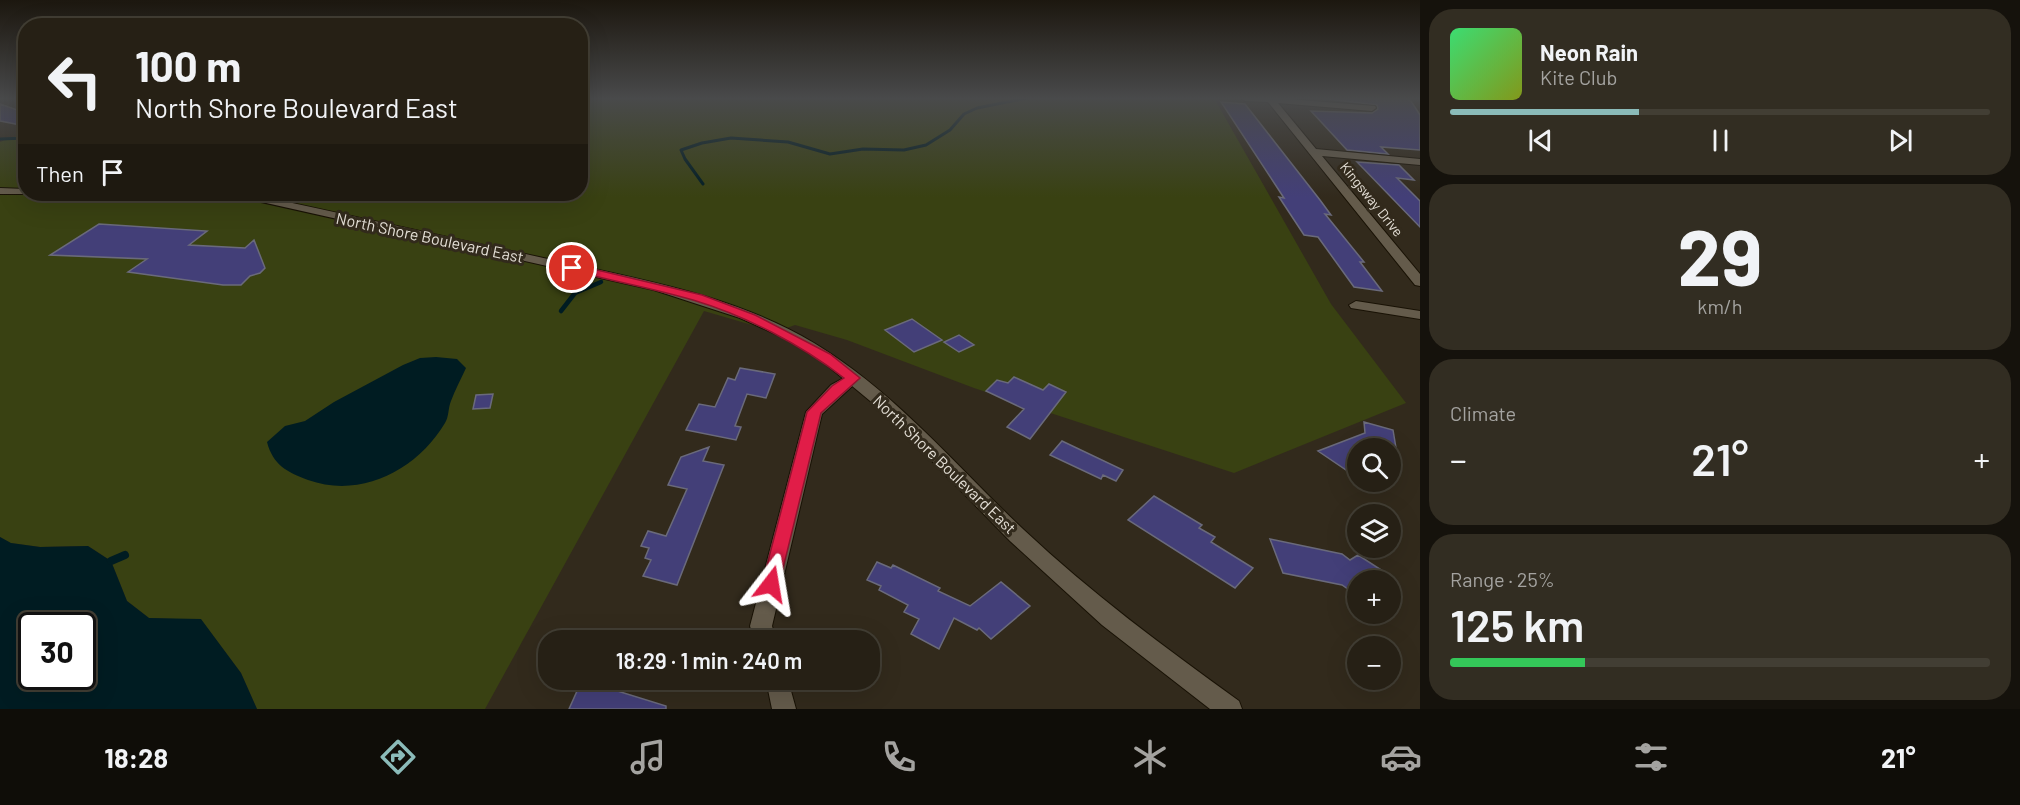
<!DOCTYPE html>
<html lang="en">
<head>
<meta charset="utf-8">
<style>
  :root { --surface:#262015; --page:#322d22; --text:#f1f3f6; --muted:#a4a3a0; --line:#423e34; --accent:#8bbbb9 }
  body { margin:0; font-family:Barlow,sans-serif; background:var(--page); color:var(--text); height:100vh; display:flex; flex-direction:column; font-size:22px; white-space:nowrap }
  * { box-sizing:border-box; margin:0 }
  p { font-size:20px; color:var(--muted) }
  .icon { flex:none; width:33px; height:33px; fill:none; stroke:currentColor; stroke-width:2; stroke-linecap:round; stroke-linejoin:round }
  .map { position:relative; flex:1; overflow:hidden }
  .drawer { display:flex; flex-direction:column; gap:9px; padding:9px; background:#15120c; width:600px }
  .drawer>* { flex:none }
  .top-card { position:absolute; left:18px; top:18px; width:570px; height:183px; border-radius:24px; box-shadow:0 6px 24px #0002,0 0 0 2px var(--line); background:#262015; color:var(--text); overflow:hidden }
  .buttons { position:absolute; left:1347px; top:438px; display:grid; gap:12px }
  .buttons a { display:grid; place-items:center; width:54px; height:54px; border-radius:50%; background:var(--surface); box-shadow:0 6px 24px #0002,0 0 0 2px var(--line); font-size:30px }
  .speed { position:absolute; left:18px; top:612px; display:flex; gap:12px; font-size:30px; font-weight:700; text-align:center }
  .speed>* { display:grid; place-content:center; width:78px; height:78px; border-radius:50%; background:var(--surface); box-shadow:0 6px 24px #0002,0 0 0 2px var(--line); line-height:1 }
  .speed .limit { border:3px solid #111; border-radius:9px; background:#fff; color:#111 }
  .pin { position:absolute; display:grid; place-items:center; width:51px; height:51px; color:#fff; margin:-26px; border:3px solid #fff; border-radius:50%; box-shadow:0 2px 6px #0007 }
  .me { position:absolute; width:66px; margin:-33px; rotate:14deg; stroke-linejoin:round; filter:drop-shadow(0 0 4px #0008) }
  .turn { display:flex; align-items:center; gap:21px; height:126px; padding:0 18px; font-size:27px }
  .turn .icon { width:78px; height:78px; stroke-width:2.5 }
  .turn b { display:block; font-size:42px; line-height:51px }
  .then { display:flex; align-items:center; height:57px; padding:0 18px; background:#0003; gap:12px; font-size:22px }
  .big { font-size:45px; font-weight:600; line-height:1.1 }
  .drawer .tile { flex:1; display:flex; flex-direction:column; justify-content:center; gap:9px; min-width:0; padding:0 21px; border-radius:24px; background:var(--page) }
  .drawer .dial { align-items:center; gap:0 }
  .dial b { font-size:78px; line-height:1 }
  .song { display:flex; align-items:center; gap:18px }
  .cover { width:72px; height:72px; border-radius:9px; background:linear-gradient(135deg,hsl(140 70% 55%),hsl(70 70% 35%)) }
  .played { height:6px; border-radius:3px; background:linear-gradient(90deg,var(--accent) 35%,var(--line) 35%) }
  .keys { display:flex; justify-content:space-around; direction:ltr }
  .heat { display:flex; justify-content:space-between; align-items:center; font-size:33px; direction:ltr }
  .charge { height:9px; border-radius:4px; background:linear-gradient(90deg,#34c759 25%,var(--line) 0) }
  .trip { position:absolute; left:538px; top:630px; width:342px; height:60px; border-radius:24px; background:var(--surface); box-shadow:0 6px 24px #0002,0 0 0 2px var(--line); font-weight:600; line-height:60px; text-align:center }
  .tab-bar { display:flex; height:96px; justify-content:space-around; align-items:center; background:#0f0d08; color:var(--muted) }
  .tab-bar .icon { width:42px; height:42px }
  .tab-bar .selected { color:var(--accent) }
  .tab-bar b { font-size:27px; color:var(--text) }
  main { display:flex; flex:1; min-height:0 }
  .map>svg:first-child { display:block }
</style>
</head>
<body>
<main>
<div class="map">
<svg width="1420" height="709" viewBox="0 0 1420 709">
  <rect width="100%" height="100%" fill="#322a1c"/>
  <path fill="#394112" d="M 581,98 L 1214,98 L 1331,304 L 1406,403 L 1234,473 L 974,388 L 847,340 L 795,325 L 776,332 L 704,311 L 485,709 L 257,709 L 241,673 L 201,620 L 149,618 L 127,601 L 111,561 L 88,546 L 40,547 L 10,543 L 0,537 L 0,142 L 25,133 L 26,194 L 580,194 Z"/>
  <path fill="#001c22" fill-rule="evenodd" d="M 436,357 L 457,359 L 466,368 C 461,379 455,390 451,401 C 448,408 449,417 445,423 C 417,470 361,499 308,480 C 287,472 273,465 267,442 L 285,426 L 305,421 L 334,402 L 403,365 L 420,358 Z
    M 0,537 L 11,543 L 40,547 L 88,546 L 111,561 L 127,601 L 149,618 L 201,619 L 241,673 L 257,709 L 0,709 ZM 32,626 L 82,626 L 82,676 L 32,676 Z"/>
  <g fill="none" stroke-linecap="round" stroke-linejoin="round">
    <path stroke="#001c22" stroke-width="3" d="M 0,139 L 26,138
      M 703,184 L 685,159 L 681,150 L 702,143 L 731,138 L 788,142 L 830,154 L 863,149 L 904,150 L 926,145 L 950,130 L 964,114 L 977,108 L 1027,98"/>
    <path stroke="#001c22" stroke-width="4.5" d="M 561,311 L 575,293 L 601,282"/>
    <path stroke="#001c22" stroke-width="8" d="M 111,561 L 125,555"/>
  </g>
  <path fill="#433f78" stroke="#6a6a7b" stroke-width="1.5" d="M 1320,98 L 1409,98 L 1420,115 L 1420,150 L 1381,147 L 1388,154 L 1347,150 L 1311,111 L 1372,113 L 1378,109 L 1377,105 Z
    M 1221,102 L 1245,104 L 1320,200 L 1331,215 L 1325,214 L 1364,262 L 1360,262 L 1382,291 L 1354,287 L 1318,237 L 1304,235 L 1279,197 L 1284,198 Z
    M 0,104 L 26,113 L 26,126 L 0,121 Z
    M 1357,162 L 1399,165 L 1414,180 L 1397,178 L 1420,201 L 1420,227 Z
    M 99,224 L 207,231 L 189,245 L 245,248 L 254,240 L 265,268 L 260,273 L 250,276 L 241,285 L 223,285 L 128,272 L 147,259 L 50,255 Z
    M 912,319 L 942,340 L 914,352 L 885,330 Z
    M 959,335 L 974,345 L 959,352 L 944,342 Z
    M 740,368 L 775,374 L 766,398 L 747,394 L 735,426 L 741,427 L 736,440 L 686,430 L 699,404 L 715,407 L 728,378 L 735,380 Z
    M 1014,377 L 1043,390 L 1049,384 L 1066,392 L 1030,439 L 1007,427 L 1024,409 L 986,391 L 997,380 L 1008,383 Z
    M 493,394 L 490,408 L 473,409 L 476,395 Z
    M 1364,422 L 1393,430 L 1396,448 L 1358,448 L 1358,478 L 1318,451 L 1365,433 Z
    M 1062,441 L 1123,470 L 1116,481 L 1103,475 L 1101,479 L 1050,455 Z
    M 709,447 L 703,461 L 724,465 L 677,585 L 643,576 L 651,560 L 645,558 L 649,548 L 641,546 L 648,531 L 666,536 L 687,489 L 668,485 L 681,457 Z
    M 1154,496 L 1202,525 L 1199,528 L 1215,537 L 1211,542 L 1253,568 L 1235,588 L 1128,520 Z
    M 1270,539 L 1342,554 L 1350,560 L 1358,555 L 1386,573 L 1376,580 L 1358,580 L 1358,596 L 1342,585 L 1283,573 Z
    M 877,562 L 891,568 L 893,565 L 940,588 L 938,591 L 970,606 L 1001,582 L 1030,606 L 991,639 L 979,628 L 977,630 L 954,618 L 939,649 L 911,634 L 919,619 L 904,612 L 908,605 L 879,590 L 881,586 L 867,580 Z
    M 582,680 L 666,706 L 666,709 L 569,709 Z"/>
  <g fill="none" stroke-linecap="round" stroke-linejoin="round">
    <g stroke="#191205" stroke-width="2">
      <path id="minor" d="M 1241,98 L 1275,98 L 1375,106 L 1376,108 L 1372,111 L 1278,103 L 1316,149 L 1420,159 L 1420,165 L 1322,156 L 1420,274 L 1420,286 L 1415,285 L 1268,102 L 1245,101 Z
        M 1356,301 L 1420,311 L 1420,319 L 1351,308 L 1349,305 Z
        M 853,373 L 861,378 L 822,414 L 772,626 L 776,640 L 754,640 L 750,626 L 806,412 L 831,385 Z
        M 766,680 L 788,680 L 796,709 L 772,709 Z"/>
    </g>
    <g stroke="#191205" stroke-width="2">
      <path id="tertiary" d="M 0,188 L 26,189 L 26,194 L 30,194 L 0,194 Z
        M 234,194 L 251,194 C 350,215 449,237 548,259 C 639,279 734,295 814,343 C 895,392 956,466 1024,530 C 1091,593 1164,647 1239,701 L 1242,709 L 1210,709 L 1102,625 L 1010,541 L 887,415 L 822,361 L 782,337 L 740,318 L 654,290 L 239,197 Z"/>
    </g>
    <use href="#minor" fill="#645b4b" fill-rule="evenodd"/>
    <use href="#tertiary" fill="#645b4b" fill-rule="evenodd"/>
  </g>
  <linearGradient id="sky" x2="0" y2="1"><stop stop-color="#1c170f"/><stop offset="0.5" stop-color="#494a4b"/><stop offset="1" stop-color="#494a4b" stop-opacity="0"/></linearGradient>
  <rect width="1420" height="197" fill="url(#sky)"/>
  <path fill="#e11d48" stroke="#92132f" stroke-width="1.5" d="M 572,264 L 702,295 L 755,315 L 830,354 L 860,378 L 821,413 L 778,589 L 771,591 L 765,589 L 762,584 L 807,412 L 832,386 L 844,378 C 800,344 746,316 693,300 C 652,288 609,280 568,270 L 566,268 Z"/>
  <g text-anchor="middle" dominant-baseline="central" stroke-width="6" stroke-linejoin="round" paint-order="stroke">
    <g font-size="14" fill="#e4dfd6" stroke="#322a1c">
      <text transform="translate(1372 199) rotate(51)">Kingsway Drive</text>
    </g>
    <g font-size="16" fill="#e4dfd6" stroke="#322a1c">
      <text transform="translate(430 237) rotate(12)">North Shore Boulevard East</text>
      <text transform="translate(945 464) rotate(44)">North Shore Boulevard East</text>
    </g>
  </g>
</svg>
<div class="buttons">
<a><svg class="icon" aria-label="search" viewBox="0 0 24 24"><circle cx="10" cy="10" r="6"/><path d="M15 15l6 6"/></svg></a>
<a><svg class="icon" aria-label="layers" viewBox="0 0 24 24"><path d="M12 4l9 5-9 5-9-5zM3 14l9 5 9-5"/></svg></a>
<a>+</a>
<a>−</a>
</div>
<div class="speed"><div class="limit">30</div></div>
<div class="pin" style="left:572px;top:268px;background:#d93025"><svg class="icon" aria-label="arrive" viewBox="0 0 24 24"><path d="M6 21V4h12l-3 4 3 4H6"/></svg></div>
<svg class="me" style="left:771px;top:584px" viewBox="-20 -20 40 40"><path d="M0-17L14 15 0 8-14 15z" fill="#e11d48" stroke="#fff" stroke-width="4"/></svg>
<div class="trip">18:29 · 1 min · 240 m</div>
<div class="top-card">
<div class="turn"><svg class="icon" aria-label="left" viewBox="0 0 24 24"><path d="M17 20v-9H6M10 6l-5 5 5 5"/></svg><div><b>100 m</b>North Shore Boulevard East</div></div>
<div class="then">Then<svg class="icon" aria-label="arrive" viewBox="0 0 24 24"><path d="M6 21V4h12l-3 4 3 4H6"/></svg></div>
</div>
</div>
<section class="drawer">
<div class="tile">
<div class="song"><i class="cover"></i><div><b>Neon Rain</b><p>Kite Club</p></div></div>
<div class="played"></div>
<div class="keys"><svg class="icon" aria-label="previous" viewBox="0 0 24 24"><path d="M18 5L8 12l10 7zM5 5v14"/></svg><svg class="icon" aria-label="pause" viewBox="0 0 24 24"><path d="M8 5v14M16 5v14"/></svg><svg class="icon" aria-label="next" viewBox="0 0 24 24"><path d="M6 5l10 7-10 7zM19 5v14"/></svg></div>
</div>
<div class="tile dial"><b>29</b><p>km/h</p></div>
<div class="tile"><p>Climate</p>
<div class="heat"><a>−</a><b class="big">21°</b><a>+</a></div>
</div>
<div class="tile"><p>Range · 25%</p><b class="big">125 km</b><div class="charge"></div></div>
</section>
</main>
<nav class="tab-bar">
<b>18:28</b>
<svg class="icon selected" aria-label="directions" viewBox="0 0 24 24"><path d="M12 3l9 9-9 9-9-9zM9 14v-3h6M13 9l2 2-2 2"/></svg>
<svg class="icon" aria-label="music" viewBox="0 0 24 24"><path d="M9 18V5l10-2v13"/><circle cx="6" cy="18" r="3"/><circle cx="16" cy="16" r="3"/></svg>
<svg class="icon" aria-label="phone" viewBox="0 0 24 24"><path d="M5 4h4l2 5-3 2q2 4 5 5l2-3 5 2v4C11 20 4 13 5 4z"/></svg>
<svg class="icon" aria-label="climate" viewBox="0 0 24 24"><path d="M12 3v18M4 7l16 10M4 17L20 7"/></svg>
<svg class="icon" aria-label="car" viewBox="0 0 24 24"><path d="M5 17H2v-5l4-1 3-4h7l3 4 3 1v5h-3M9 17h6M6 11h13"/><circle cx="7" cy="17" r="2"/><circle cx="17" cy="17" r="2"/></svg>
<svg class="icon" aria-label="filters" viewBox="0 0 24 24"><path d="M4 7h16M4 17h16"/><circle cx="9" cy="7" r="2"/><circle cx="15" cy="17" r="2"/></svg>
<b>21°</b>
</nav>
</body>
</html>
